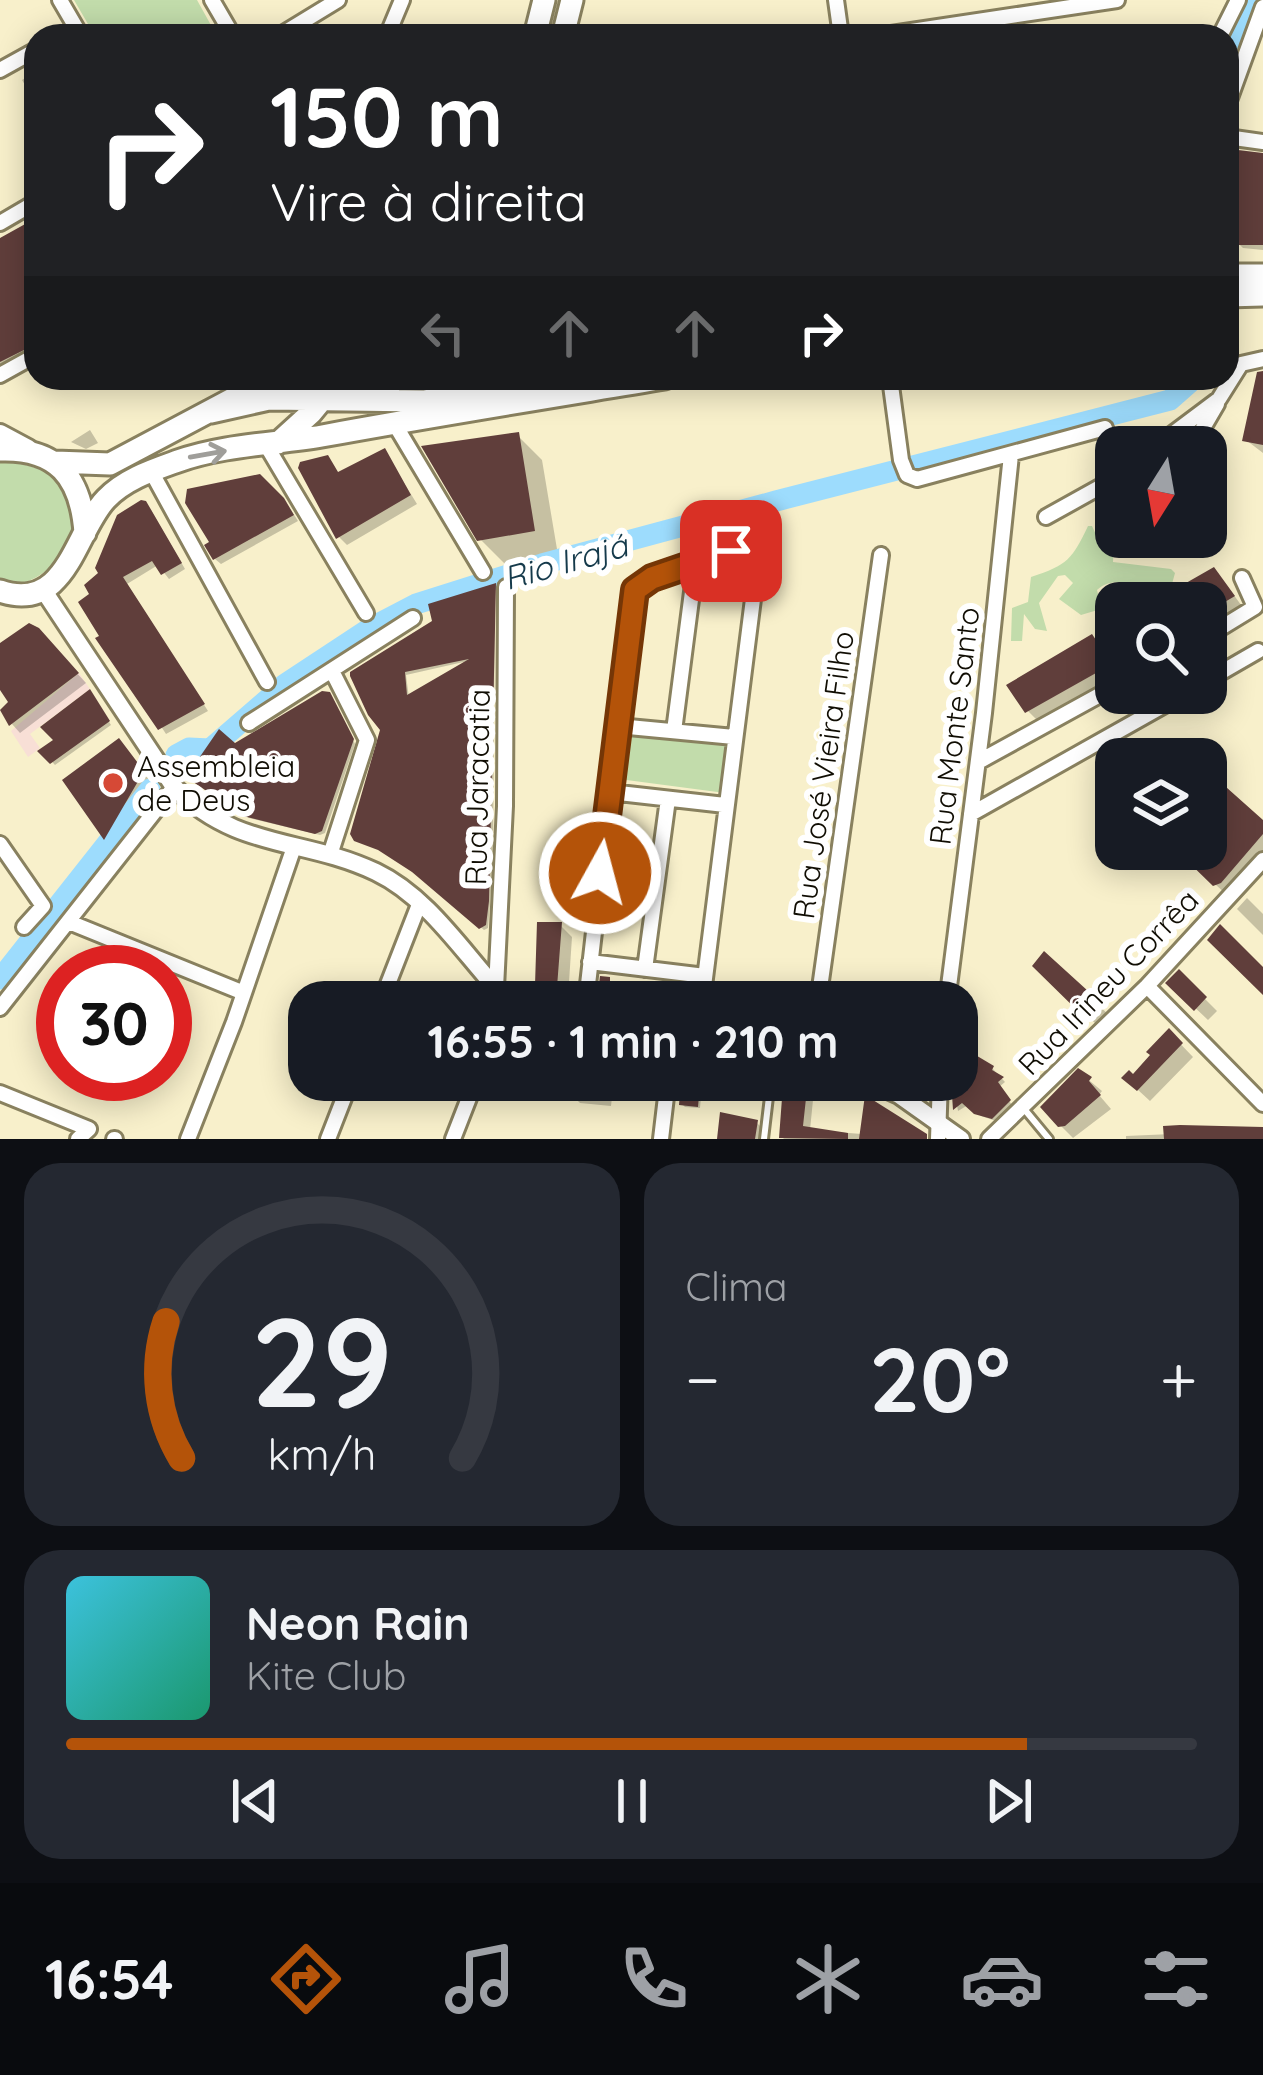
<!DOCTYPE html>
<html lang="pt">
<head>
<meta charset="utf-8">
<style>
  :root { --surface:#171b24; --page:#242831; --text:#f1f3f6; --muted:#9ea1a6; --line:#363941; --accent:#b45309 }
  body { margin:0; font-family:Quicksand,sans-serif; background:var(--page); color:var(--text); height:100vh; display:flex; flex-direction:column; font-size:45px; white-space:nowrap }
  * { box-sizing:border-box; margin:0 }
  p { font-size:39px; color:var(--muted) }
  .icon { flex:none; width:66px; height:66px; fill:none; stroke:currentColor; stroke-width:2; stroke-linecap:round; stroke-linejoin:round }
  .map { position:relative; height:1139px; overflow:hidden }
  .details { display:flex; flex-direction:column; gap:24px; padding:24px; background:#0d0f14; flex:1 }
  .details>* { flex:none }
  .guide { position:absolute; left:24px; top:24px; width:1215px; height:366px; border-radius:36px; box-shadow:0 6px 30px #0003; background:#202124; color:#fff; overflow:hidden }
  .needle { width:78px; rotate:191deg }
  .tools { position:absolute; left:1095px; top:426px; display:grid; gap:24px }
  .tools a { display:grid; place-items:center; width:132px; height:132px; border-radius:24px; background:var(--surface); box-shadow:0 6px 30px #0003; font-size:60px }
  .speed { position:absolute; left:36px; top:945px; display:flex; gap:24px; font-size:60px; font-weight:700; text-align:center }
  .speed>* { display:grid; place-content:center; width:156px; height:156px; border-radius:50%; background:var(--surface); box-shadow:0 6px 30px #0003; line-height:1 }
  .speed .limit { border:18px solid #d22; background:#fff; color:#111 }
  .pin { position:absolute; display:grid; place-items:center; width:102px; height:102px; color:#fff; margin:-51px; border-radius:24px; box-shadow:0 6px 18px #0006 }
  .me { position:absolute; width:132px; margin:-66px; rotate:7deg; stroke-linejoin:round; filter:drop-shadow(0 0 9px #0008) }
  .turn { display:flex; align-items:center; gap:42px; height:252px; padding:0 48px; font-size:54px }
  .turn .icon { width:156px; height:156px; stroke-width:2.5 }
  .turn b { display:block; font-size:84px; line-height:102px }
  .lanes { display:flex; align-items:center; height:114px; padding:0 48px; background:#0003; justify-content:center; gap:60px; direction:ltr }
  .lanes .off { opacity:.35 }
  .big { font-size:90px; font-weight:700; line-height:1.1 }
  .details .card { flex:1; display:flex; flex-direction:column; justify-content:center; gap:18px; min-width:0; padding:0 42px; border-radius:36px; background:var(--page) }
  .details .dial { align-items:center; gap:0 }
  .dial svg { height:312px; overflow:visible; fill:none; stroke:var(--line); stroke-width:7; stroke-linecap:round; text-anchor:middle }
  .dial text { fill:var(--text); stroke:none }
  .song { display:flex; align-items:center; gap:36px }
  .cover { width:144px; height:144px; border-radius:18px; background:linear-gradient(135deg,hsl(190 70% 55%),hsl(160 70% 35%)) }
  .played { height:12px; border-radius:6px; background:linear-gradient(90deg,var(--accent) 85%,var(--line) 85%) }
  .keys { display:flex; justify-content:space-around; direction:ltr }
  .heat { display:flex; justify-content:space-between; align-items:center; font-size:66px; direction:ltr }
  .details .tiles { flex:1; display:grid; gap:24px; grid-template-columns:1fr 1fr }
  .card:last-child { grid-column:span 2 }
  .trip { position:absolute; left:288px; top:981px; width:690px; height:120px; border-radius:36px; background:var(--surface); box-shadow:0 6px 30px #0003; font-weight:700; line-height:120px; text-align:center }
  .dock { display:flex; height:192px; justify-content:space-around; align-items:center; background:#090b0e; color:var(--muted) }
  .dock .icon { width:84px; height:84px }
  .dock .active { color:var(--accent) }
  .dock b { font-size:54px; color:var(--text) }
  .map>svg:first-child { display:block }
</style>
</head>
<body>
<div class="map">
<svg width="1263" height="1139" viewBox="0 0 1263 1139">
  <rect width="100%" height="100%" fill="#f8f0cb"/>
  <path fill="#f8dfd6" d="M 79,673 L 90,689 L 30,734 L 40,748 L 28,757 L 11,731 Z"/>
  <path fill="#c2dcab" d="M 74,0 L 197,0 L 217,36 L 95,36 Z
    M 9,461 C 24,465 41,467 53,477 C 104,517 55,589 0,586 L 0,463 Z
    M 1110,510 L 1116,511 L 1113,562 L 1171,569 L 1175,573 L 1172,584 C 1142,597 1119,570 1097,590 L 1099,598 L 1109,598 L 1119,591 L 1129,596 L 1121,603 L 1081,615 L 1059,599 L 1073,583 L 1065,575 L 1058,576 L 1039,603 L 1047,631 L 1035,629 L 1024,614 L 1022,641 L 1011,641 L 1012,608 L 1028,602 L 1031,577 C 1068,565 1072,559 1088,526 L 1092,526 L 1099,541 L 1105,543 L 1105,519 Z
    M 625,729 L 731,742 L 725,793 L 619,779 Z"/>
  <path fill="#0003" fill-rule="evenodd" d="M 36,71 L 36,104 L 22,80 Z
    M 1263,154 L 1263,250 L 1243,248 L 1238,243 Z
    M 36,220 L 36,355 L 0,373 L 0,241 Z
    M 1263,373 L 1263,453 L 1246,440 Z
    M 90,430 L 98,443 L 86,449 L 71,442 Z
    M 517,435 L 542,460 L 558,555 L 505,564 L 480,539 Z
    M 385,452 L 417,504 L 347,545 L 339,537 L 327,458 L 340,475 Z
    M 259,477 L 289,507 L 298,521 L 221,564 L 215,559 Z
    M 1206,481 L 1218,494 L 1206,505 Z
    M 151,510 L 185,569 L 169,579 L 158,565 L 127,584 L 208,711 L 166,734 L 103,637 L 94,594 Z
    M 1225,583 L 1244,609 L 1206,631 L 1206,603 L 1157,603 Z
    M 495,586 L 493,866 L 488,928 L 484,930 L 418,874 L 383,730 L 354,673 ZM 468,661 L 409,698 L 406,675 Z
    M 37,630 L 86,683 L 20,733 L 12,724 L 12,703 L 0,684 L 0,647 Z
    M 1092,638 L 1116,669 L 1116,680 L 1040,723 L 1028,711 Z
    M 93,696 L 111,725 L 55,765 L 42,751 L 57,740 Z
    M 332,698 L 355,744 L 325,833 L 320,835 L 249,818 L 190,777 L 235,747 Z
    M 126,749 L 149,780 L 112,844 L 67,780 Z
    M 1206,795 L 1263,824 L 1263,860 L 1228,896 L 1177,849 L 1206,849 Z
    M 1247,898 L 1263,914 L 1263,935 L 1237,909 Z
    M 560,925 L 572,937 L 568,997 L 550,996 L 538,984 Z
    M 1045,955 L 1109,1015 L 1098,1026 L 1036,966 Z
    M 1179,973 L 1217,1011 L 1208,1020 L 1169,983 Z
    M 1169,1032 L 1193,1057 L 1150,1101 L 1125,1078 L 1133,1078 Z
    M 957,1065 L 992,1068 L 1005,1082 L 999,1087 L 1012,1105 L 996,1121 L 981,1116 L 968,1105 L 958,1111 L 952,1080 L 957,1080 Z
    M 1079,1072 L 1102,1091 L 1099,1095 L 1111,1109 L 1073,1138 L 1045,1110 Z
    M 571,1080 L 614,1080 L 611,1106 L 580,1103 L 568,1091 Z
    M 624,1080 L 650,1080 L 649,1087 L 627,1084 Z
    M 687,1080 L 723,1080 L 722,1100 L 701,1097 L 700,1108 L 685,1107 L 682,1104 Z
    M 805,1092 L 813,1100 L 810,1130 L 927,1139 L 784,1139 L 782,1137 Z
    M 756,1122 L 764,1130 L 763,1139 L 720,1139 Z
    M 1263,1130 L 1263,1139 L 1126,1139 L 1126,1136 Z"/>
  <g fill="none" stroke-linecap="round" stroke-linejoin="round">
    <path stroke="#9ddcfd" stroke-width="21" d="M 1227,57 L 1251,0
      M 176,755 L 189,748 L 210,749 L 285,684 L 370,628 L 416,604 L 542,564 L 776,501 L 1170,400 L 1195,378
      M 0,979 L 150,789"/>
  </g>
  <path fill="#603e3b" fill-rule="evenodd" d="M 1238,150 L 1263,153 L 1263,245 L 1236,245 L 1228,234 L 1229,160 Z
    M 36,218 L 36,344 L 0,362 L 0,238 Z
    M 1263,371 L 1263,445 L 1242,441 L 1257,372 Z
    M 519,432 L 535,531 L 477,541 L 421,446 Z
    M 385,448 L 411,495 L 336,539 L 298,468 L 300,462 L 328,455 L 338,472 Z
    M 260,474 L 284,498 L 294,515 L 213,560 L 204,545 L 209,542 L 185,503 L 187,489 Z
    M 141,500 L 146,501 L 182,563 L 161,575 L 152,561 L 123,577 L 205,704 L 158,730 L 95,638 L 99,636 L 78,602 L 89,594 L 84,585 L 98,573 L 95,568 L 117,515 Z
    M 1214,567 L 1235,596 L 1206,613 L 1206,603 L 1151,603 Z
    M 496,583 L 489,901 L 486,925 L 479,929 L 412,872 L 378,850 L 354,841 L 350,834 L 380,730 L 368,715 L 350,676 L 350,672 L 432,621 L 428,604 ZM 469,659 L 407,695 L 405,672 Z
    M 29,623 L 39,628 L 79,673 L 9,726 L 0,710 L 8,702 L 0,690 L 0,643 Z
    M 1092,634 L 1112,664 L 1025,713 L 1006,685 Z
    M 90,689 L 110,721 L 50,764 L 37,751 L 53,740 L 40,727 Z
    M 322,691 L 330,692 L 354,739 L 322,831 L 315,834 L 243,816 L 186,777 L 219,729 L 235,743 Z
    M 119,738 L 144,771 L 104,840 L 62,780 Z
    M 1217,779 L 1263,820 L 1263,834 L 1221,883 L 1213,886 L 1175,849 L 1206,849 L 1206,791 Z
    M 537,922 L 562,922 L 557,987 L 535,985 Z
    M 1220,924 L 1263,967 L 1263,995 L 1207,940 Z
    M 1044,951 L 1099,1001 L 1084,1017 L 1032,966 Z
    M 1179,969 L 1207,997 L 1194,1011 L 1165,983 Z
    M 600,976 L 610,977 L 610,983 L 663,991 L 663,987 L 680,990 L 681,984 L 693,986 L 691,1002 L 597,1002 Z
    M 735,984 L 789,992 L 788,1002 L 739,1002 L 740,998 L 734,998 Z
    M 1169,1028 L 1183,1043 L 1137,1091 L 1121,1078 L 1129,1070 L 1133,1074 L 1150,1055 L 1146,1052 Z
    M 957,1044 L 994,1066 L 992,1070 L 1004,1077 L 998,1082 L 1011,1100 L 992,1119 L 974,1114 L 962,1103 L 953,1110 L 951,1080 L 957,1080 Z
    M 1078,1068 L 1092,1077 L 1089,1081 L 1101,1095 L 1065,1126 L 1058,1127 L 1040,1107 Z
    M 681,1080 L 721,1080 L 720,1099 L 699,1096 L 698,1107 L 679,1105 Z
    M 783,1085 L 807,1089 L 803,1126 L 848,1133 L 848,1139 L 779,1138 Z
    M 865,1095 L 927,1134 L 927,1139 L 859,1139 Z
    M 720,1112 L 758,1120 L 755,1139 L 717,1139 Z
    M 1180,1125 L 1263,1127 L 1263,1139 L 1164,1139 L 1163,1126 Z"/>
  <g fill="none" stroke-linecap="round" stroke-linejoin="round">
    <g stroke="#89815f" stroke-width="12">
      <path id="service" d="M 1025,1110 L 1049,1139
        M 764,1139 L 771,1080"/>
    </g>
    <g stroke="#89815f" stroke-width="20">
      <path id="minor" d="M 60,0 L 81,36
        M 212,0 L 233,36
        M 836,0 L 841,36
        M 279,36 L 338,0
        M 387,36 L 402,0
        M 878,36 L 1117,0
        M 1220,36 L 1238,0
        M 0,70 L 36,50
        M 1227,106 L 1263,7
        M 1227,137 L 1263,142
        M 0,223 L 36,202
        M 0,375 L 36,355
        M 890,378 L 901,460 L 907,475 L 917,479 L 1105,428
        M 394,423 L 483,572
        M 266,445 L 366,613
        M 1155,447 L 1219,399 L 1241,364 L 1263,359
        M 1192,447 L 1217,404
        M 151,471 L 267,682
        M 1046,517 L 1116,478
        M 1206,637 L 1255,607 L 1242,578
        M 1206,681 L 1258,651
        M 249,723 L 413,618
        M 618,726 L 734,737
        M 674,731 L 696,561
        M 978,762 L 1116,686
        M 610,792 L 725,805
        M 971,814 L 1186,693
        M 0,844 L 43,906 L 24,927
        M 330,855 L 367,740 L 332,671
        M 69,922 L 244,993
        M 590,962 L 705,976
        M 645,969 L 668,799
        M 1147,986 L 1263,1104
        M 496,988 L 505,806 L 506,587
        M 381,1002 L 420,902
        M 586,1002 L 632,599 L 645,580 L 731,551 L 749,560 L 753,599 L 702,1002
        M 818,1002 L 881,555
        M 947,1002 L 984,713 L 1011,455
        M 0,1008 L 174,787
        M 0,1093 L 89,1129 L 78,1139
        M 114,1139 L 115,1139
        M 188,1139 L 234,1022 L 294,847
        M 328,1139 L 351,1080
        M 453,1139 L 476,1080
        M 661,1139 L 668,1080
        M 938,1139 L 940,1080
        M 989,1139 L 1147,986 L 1263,860"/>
    </g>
    <g stroke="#89815f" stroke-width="22">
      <path id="tertiary" d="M 42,588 L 174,787 C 238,851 302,837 376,872 C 426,896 460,948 496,988 L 515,1002
        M 865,1080 L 899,1095 L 961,1139"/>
    </g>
    <g stroke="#89815f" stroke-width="24">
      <path id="secondary" d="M 0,434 L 28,449"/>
    </g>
    <g stroke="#89815f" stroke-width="27">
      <path id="primary" d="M 535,36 L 544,0
        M 563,36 L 572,0
        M 1227,275 L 1263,275
        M 1227,296 L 1263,295
        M 368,378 L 377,390 L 395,400
        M 211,412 L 269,399 L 424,401 L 552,378
        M 278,443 L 311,413 L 340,378
        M 0,450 C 57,448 81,477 85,533
        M 55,462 L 110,464 L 272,378
        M 0,591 C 67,614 75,531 106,499 C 125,479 153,470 178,461 C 223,445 275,444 322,436 C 436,415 550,397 665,378"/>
    </g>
    <use href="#service" stroke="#fff" stroke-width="6"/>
    <use href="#minor" stroke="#fff" stroke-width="14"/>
    <use href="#tertiary" stroke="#fff" stroke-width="16"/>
    <use href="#secondary" stroke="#fff" stroke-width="18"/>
    <use href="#primary" stroke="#fff" stroke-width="21"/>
  </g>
  <defs><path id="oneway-shaft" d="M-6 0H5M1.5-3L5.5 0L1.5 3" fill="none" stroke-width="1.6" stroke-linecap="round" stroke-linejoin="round" transform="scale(3)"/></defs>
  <use stroke="#9f9e9a" href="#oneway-shaft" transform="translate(208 454) rotate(-10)"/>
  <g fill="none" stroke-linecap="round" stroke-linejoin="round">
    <g stroke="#753606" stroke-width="30">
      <path id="route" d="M 600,873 L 635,590 L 652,578 L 731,551"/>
    </g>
    <use href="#route" stroke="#b45309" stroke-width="21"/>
  </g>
  <circle fill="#d64936" stroke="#fff" stroke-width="4.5" cx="113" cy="783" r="12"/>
  <g text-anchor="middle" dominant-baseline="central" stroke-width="12" stroke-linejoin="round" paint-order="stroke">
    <g font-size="30" fill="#100d03" stroke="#fff">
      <text transform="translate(954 726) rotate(-83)">Rua Monte Santo</text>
      <text transform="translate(823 775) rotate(-82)">Rua José Vieira Filho</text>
      <text transform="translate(477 787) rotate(-89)">Rua Jaracatia</text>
      <text transform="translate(1108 982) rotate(-46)">Rua Irineu Corrêa</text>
    </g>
    <g font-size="30" fill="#100d03" stroke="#fff" text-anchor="start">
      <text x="137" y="766">Assembleia<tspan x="137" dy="34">de Deus</tspan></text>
    </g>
    <g font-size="33" font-style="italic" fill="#153a4b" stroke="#fff">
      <text transform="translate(565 561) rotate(-16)">Rio Irajá</text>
    </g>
  </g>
</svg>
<div class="tools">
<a><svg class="needle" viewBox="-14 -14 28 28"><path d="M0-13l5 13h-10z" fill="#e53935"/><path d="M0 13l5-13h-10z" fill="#9ea1a6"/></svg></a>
<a><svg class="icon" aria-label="search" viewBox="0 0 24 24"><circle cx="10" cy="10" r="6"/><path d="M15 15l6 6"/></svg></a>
<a><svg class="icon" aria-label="layers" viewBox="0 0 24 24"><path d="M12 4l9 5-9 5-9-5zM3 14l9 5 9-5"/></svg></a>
</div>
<div class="speed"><div class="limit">30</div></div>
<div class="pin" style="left:731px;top:551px;background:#d93025"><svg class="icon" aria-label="arrive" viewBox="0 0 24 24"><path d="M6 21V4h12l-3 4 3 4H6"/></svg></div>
<svg class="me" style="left:600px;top:873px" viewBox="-20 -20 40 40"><circle r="17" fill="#b45309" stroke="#fff" stroke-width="3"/><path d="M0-11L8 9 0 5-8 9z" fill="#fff"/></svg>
<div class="trip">16:55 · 1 min · 210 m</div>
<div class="guide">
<div class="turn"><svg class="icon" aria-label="right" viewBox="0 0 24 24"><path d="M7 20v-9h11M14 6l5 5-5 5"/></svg><div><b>150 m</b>Vire à direita</div></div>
<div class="lanes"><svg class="icon off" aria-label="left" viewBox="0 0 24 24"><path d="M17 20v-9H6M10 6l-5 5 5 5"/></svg><svg class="icon off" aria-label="ahead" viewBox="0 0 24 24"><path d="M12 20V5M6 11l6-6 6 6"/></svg><svg class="icon off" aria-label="ahead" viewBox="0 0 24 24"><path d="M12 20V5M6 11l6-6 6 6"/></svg><svg class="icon" aria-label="right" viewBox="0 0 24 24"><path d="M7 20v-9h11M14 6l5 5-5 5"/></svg></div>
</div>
</div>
<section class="details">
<div class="tiles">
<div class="card dial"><svg viewBox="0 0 100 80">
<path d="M14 69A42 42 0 1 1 86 69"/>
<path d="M14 69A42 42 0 0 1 10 34" stroke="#b45309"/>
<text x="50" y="56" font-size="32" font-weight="700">29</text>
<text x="50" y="72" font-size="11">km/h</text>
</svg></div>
<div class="card"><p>Clima</p>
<div class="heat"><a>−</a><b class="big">20°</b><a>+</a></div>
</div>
<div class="card">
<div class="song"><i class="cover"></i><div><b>Neon Rain</b><p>Kite Club</p></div></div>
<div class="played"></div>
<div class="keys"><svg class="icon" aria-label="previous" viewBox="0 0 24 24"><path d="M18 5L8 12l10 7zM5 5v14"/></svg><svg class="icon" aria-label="pause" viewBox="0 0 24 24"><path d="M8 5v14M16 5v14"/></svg><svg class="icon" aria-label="next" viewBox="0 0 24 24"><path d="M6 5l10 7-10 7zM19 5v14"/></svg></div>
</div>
</div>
</section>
<nav class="dock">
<b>16:54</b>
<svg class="icon active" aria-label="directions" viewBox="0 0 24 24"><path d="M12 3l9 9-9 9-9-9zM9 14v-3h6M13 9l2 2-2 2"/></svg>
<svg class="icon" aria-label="music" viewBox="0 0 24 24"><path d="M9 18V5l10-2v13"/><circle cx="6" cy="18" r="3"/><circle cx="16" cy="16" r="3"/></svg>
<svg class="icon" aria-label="phone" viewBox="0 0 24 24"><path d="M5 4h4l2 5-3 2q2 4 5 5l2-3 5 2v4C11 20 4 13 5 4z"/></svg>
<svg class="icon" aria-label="climate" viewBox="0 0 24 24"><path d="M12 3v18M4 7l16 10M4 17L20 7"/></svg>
<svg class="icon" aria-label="car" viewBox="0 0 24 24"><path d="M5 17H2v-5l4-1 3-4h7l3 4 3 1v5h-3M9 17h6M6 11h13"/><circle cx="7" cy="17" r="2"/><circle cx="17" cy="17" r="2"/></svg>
<svg class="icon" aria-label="filters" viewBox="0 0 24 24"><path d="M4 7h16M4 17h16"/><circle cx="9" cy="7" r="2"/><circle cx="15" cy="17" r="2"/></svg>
</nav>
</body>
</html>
